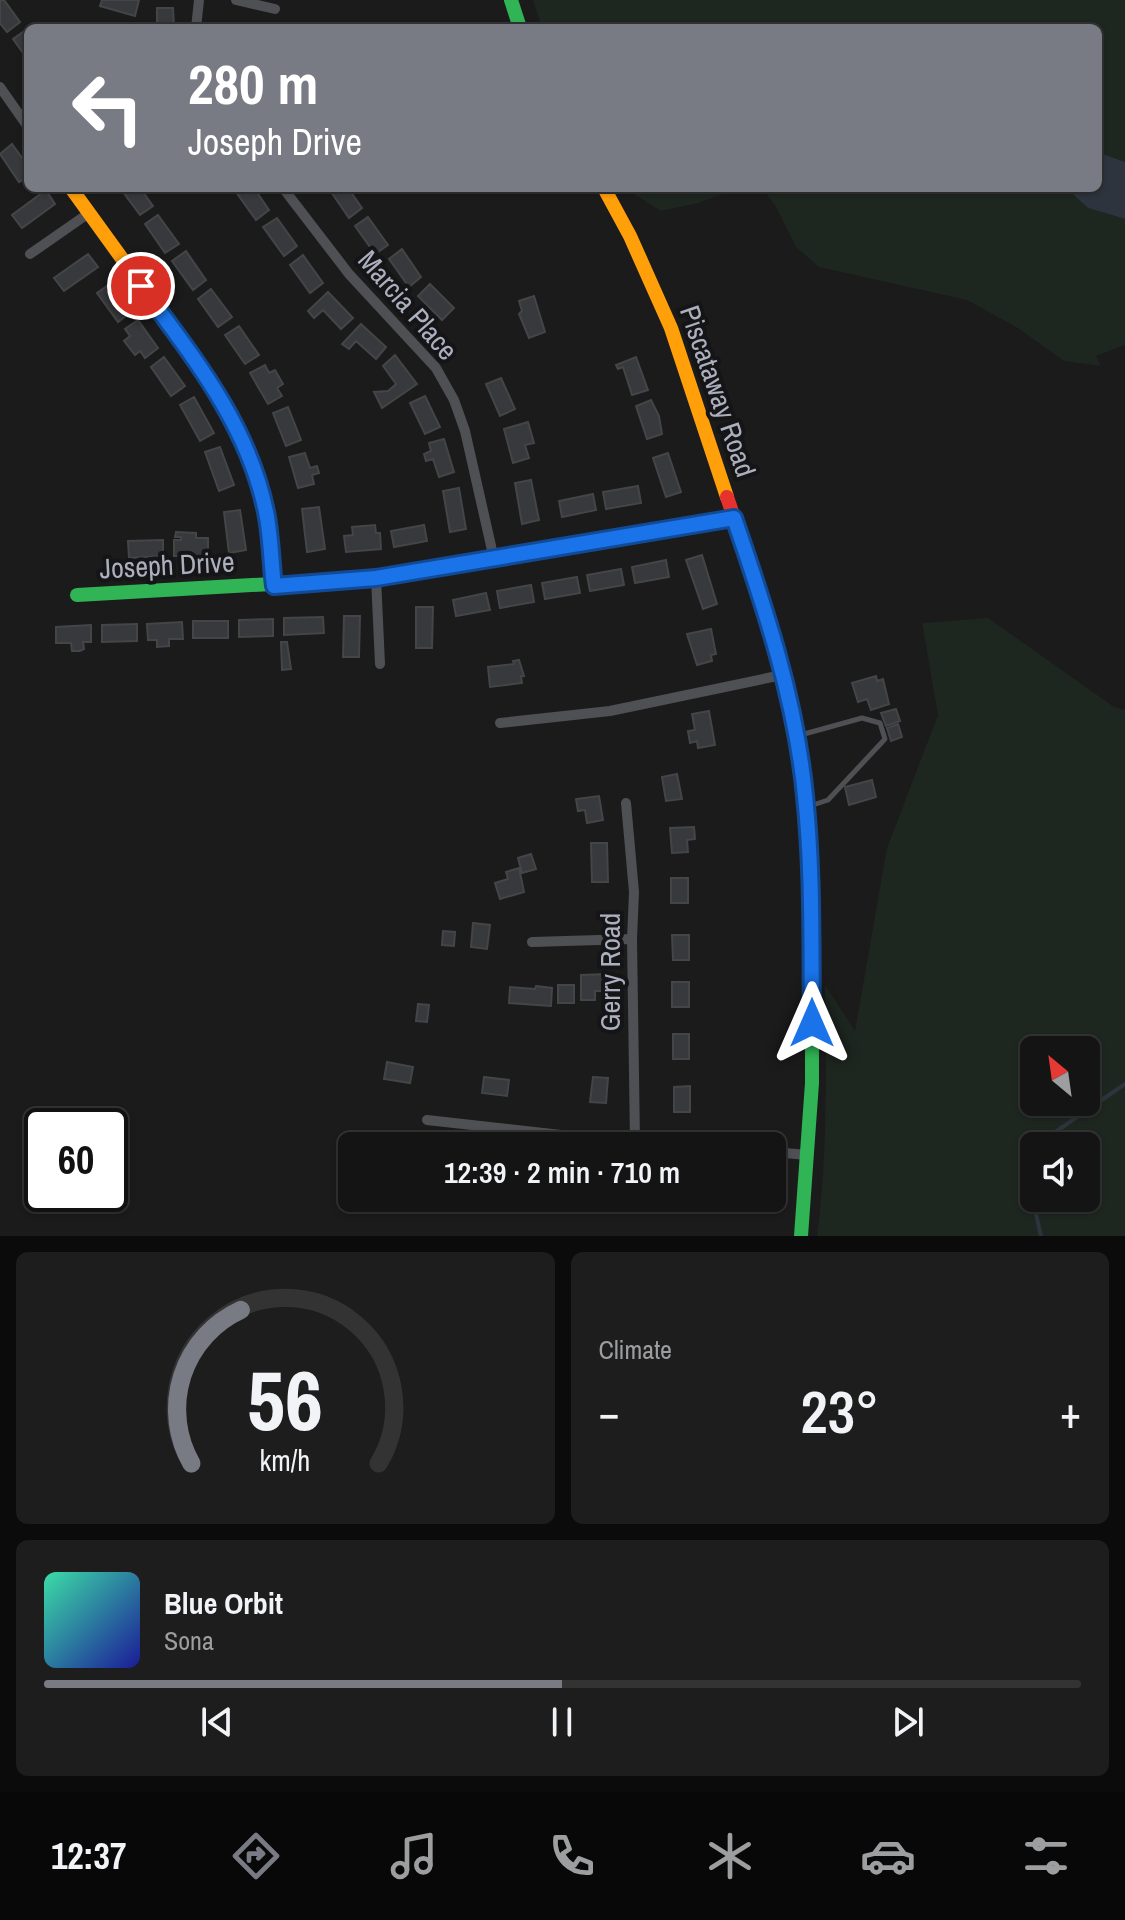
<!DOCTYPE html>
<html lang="en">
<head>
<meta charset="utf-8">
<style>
  :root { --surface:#141414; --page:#1d1d1d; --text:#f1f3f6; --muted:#9d9ea0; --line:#333334; --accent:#797b84 }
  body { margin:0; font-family:"Archivo Narrow",sans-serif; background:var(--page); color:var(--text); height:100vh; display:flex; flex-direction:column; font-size:30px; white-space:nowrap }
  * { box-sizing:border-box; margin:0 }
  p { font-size:26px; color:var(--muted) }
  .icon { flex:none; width:44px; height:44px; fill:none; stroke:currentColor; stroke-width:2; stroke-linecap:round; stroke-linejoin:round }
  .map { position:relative; height:1236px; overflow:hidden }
  .panel { display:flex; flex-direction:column; gap:16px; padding:16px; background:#0b0b0b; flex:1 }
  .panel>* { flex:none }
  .top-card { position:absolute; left:24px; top:24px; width:1078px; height:168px; border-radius:12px; box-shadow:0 2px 6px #0004,0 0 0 2px var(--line); background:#797b84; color:#fff; overflow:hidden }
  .needle { width:52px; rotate:331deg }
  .fabs { position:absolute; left:1020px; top:1036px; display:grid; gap:16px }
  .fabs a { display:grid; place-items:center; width:80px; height:80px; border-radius:12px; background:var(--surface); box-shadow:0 2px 6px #0004,0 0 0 2px var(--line); font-size:40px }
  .speed { position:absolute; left:24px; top:1108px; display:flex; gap:16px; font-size:40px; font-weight:700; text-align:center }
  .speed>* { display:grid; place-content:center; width:104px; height:104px; border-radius:50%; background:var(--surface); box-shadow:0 2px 6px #0004,0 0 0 2px var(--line); line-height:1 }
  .speed .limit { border:4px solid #111; border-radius:12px; background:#fff; color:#111 }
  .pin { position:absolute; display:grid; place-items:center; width:68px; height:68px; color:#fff; margin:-34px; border:4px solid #fff; border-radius:50%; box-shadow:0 2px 8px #0007 }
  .me { position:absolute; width:88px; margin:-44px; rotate:0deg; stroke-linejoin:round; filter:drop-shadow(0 0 6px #0008) }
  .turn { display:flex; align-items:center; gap:28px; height:168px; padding:0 32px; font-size:36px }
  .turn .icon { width:104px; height:104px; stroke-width:2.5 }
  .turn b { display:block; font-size:56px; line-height:68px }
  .big { font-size:60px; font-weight:600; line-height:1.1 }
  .panel .card { flex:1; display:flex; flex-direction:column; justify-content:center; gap:12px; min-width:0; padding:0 28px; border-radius:12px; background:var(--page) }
  .panel .dial { align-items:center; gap:0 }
  .dial svg { height:208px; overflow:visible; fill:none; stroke:var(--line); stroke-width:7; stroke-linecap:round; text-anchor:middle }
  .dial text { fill:var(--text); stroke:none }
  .song { display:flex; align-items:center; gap:24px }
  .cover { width:96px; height:96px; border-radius:12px; background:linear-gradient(135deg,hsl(160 70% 55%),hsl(240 70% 35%)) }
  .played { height:8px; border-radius:4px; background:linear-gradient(90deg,var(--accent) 50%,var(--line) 50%) }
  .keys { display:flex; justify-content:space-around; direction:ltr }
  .heat { display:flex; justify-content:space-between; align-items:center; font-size:44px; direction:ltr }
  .panel .tiles { flex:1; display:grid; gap:16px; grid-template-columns:1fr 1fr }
  .card:last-child { grid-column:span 2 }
  .trip { position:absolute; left:338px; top:1132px; width:448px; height:80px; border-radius:12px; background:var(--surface); box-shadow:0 2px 6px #0004,0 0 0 2px var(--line); font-weight:600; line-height:80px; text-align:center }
  .dock { display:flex; height:128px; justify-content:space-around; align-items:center; background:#080808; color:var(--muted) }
  .dock .icon { width:56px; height:56px }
  .dock .active { color:var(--accent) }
  .dock b { font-size:36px; color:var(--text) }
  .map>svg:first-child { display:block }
</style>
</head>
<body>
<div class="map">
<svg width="1125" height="1236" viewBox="0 0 1125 1236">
  <rect width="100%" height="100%" fill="#1b1b1b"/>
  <path fill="#1e2620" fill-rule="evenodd" d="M 533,0 L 1125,0 L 1125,162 L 1098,152 L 1098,28 L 542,28 Z
    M 630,188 L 740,188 L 698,203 L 661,211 L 634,194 Z
    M 762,188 L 1066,188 L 1088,208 L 1125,219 L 1125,345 L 1096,356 L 1101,366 L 1064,361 L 1018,328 L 967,300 L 819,267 L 796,247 L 776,207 Z
    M 988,618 L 1114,707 L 1125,710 L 1125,1236 L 817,1236 C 828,1153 826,1068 825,985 L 855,1031 L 887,848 L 938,715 L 922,623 ZM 1086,1050 L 1086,1102 L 1034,1102 L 1034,1050 ZM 1034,1146 L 1086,1146 L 1086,1198 L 1034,1198 Z"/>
  <path fill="#2d343e" d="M 1098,152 L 1125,162 L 1125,219 L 1088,208 L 1066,188 L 1098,188 Z"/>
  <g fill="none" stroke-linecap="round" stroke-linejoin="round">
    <path stroke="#2d343e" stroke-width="4" d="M 1034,1146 L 1022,1153 L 1041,1236
      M 1035,1146 L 1125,1084"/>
  </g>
  <path fill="#38393c" stroke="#444547" stroke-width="2" d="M 0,0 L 4,0 L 20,22 L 7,32 L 0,23 Z
    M 102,0 L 139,0 L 135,16 L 100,6 Z
    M 157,8 L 173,8 L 174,28 L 157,28 Z
    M 26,30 L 28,33 L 28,60 L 13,39 Z
    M 12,144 L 28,166 L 28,176 L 19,182 L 0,154 Z
    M 120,188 L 140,188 L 153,206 L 140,215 Z
    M 240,188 L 254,188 L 269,210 L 256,220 L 236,192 Z
    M 331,188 L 348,188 L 362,208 L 349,218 L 329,189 Z
    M 46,190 L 55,204 L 22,228 L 12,215 Z
    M 158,215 L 179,244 L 165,253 L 145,224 Z
    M 368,217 L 388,245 L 375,254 L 355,226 Z
    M 277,218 L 297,246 L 284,256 L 263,227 Z
    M 402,249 L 421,277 L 409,287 L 389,259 Z
    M 186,251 L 206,280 L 193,290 L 172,261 Z
    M 88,254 L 98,267 L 64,291 L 54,278 Z
    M 303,255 L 323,283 L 310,293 L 290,265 Z
    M 111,283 L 124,297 L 122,299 L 131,312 L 118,322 L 97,293 Z
    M 430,284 L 454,308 L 442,320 L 418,296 Z
    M 211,289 L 232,317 L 218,327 L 198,299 Z
    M 328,292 L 353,318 L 341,329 L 323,310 L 314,318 L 308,311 Z
    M 534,296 L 545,332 L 529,338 L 519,314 L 522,311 L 519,301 Z
    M 138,320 L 158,348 L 145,358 L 140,351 L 135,355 L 124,341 L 130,336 L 125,329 Z
    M 361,324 L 386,347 L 376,359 L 356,341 L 349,349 L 342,344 Z
    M 239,326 L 259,355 L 245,364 L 225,335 Z
    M 395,355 L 417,384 L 382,408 L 374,392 L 388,391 L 396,384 L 383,366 Z
    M 164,357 L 185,386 L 171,396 L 151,367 Z
    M 636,357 L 648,390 L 632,395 L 623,367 L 618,369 L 616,365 Z
    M 265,365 L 269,373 L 275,370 L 283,384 L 277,388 L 282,396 L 268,404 L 250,373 Z
    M 501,378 L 515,409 L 500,416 L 486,384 Z
    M 425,396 L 440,427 L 425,434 L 410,403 Z
    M 194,397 L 214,433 L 200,441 L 180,405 Z
    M 651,400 L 659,416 L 662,434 L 647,439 L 636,406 Z
    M 288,407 L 301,440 L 286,446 L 273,413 Z
    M 528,422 L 534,443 L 525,445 L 529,458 L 513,463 L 504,429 Z
    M 444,439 L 454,472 L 439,477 L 433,459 L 426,461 L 424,454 L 431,451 L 429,443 Z
    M 220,447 L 234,485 L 219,491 L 205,452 Z
    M 305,453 L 310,468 L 317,466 L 319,473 L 312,475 L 314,484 L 298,488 L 289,457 Z
    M 668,453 L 681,492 L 666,497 L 653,458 Z
    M 531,480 L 539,520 L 522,524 L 515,483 Z
    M 638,486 L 641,503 L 606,509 L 603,492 Z
    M 459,488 L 466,529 L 450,532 L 443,491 Z
    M 593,494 L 596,510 L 562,517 L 559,501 Z
    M 319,507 L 325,549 L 307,552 L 302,509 Z
    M 240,510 L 246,550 L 229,553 L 224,512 Z
    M 375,525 L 376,533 L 380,533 L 381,549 L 346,552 L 344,536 L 353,535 L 352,527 Z
    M 424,525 L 427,541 L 394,547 L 391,531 Z
    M 176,532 L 196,533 L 196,538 L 208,538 L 208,555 L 174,556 L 174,540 L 181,540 L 181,537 L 175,537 Z
    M 163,540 L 163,556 L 129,558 L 128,541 Z
    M 702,555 L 717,604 L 703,609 L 686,560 Z
    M 666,560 L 669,577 L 635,583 L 632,567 Z
    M 621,569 L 624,585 L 590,591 L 587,575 Z
    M 577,577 L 580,593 L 545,599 L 542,583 Z
    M 531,585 L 534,602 L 500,608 L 497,591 Z
    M 486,593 L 490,610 L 456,616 L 453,600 Z
    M 416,607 L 433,607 L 432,648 L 416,648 Z
    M 344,616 L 360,616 L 359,657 L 343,657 Z
    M 323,617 L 324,633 L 284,635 L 284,618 Z
    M 273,619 L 273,636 L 239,637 L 239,620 Z
    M 193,621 L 228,621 L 228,638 L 193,638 Z
    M 182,622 L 183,639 L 169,639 L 169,646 L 157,647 L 157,640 L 148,640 L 147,624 Z
    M 137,624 L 137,641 L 102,642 L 102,625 Z
    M 91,625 L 91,642 L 83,642 L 84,649 L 80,651 L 72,651 L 71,643 L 56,643 L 56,627 Z
    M 711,629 L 716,654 L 711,655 L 712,661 L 697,665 L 687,634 Z
    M 281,642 L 287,642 L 291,669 L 282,670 Z
    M 519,660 L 524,676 L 521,676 L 522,683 L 490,687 L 488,667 L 514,664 L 513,661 Z
    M 876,676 L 877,681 L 883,679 L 889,704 L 871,710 L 867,699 L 858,702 L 852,683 Z
    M 896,709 L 900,721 L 886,726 L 881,713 Z
    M 709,711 L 715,745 L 698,748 L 697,741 L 690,743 L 688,731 L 695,730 L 692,714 Z
    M 898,724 L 902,737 L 891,741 L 887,728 Z
    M 677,774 L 682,799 L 666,801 L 662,777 Z
    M 872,780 L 876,797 L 849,805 L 845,787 Z
    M 599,796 L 603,820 L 587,823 L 585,810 L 578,811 L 576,799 Z
    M 694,827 L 695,839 L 687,840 L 688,852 L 672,853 L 670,828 Z
    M 591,843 L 607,843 L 608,882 L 592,882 Z
    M 531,854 L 536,869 L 522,873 L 518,858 Z
    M 519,868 L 524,892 L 500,899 L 495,883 L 508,879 L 506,872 Z
    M 671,878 L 688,878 L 688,903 L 671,903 Z
    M 473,923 L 490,925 L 487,949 L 471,947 Z
    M 443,931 L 455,932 L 454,946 L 442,945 Z
    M 672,935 L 689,935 L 689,960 L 673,960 Z
    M 607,974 L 607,991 L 595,991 L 595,1000 L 581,1000 L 581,975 Z
    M 672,982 L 689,982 L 689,1007 L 672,1007 Z
    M 558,985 L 574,985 L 574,1003 L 558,1003 Z
    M 536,986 L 552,988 L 551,1006 L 509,1003 L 510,987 L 535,989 Z
    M 418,1004 L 429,1005 L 427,1022 L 416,1021 Z
    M 673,1034 L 689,1034 L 689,1059 L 673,1059 Z
    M 387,1062 L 413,1067 L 410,1083 L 384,1079 Z
    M 484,1077 L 509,1080 L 507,1096 L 482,1093 Z
    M 593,1077 L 608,1078 L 606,1103 L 590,1102 Z
    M 690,1086 L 690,1112 L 674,1112 L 674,1087 Z"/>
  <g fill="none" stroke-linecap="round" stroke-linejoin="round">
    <path stroke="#4f5054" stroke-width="5" d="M 797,736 L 862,718 L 880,723 L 885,739 L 828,800 L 807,807"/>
    <path stroke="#4f5054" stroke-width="10" d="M 236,0 L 275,9
      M 196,28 L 199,0
      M 0,87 L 28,127
      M 283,188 L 349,274 L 436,368 L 454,400 L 465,431 L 494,559
      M 30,254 L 89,213
      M 376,578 L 380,664
      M 500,723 L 610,711 L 782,675
      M 626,803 L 634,892 L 632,939 L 635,1142
      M 532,942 L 632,939
      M 427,1120 L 597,1139 L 688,1146
      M 772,1152 L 808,1155"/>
    <path stroke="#30b455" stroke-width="14" d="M 511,0 L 520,28
      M 77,595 L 376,578 L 595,541
      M 801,1236 L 812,1083 L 812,886"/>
    <path stroke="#ff9f0a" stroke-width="14" d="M 71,188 L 212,383 L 236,426 L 253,464 L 266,513 L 274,586
      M 604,188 L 630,236 L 671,328 L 727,497"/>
    <path stroke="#e5322d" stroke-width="14" d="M 727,497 L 770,624 L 800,757 L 812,886
      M 595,541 L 734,518"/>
  </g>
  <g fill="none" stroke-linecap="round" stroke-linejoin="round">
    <g stroke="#114b97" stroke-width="20">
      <path id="route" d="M 141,286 C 193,357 248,424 266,512 C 271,536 271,562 274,586 L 376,578 L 734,518 C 765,608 796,701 805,796 C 813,872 811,947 812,1023"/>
    </g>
    <use href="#route" stroke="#1a73e8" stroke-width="14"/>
  </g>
  <g text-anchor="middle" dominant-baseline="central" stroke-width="8" stroke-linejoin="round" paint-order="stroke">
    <g font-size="28" fill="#acafbd" stroke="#151518">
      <text transform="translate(408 305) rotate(49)">Marcia Place</text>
      <text transform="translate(718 391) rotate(71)">Piscataway Road</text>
      <text transform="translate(167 565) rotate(-3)">Joseph Drive</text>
      <text transform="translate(610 972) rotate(-90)">Gerry Road</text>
    </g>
  </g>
</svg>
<div class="fabs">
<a><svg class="needle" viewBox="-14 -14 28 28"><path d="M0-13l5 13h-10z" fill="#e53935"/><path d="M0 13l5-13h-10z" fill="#9d9ea0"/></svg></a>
<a><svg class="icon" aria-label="sound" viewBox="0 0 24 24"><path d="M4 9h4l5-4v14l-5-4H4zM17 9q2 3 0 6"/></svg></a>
</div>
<div class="speed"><div class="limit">60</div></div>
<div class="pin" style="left:141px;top:286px;background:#d93025"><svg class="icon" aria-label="arrive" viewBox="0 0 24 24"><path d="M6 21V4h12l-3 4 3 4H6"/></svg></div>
<svg class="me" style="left:812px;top:1023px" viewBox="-20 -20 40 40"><path d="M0-17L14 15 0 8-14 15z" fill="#1a73e8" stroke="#fff" stroke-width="4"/></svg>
<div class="trip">12:39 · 2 min · 710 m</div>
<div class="top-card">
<div class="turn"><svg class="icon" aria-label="left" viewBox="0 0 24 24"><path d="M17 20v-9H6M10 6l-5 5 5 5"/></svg><div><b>280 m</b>Joseph Drive</div></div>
</div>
</div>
<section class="panel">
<div class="tiles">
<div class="card dial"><svg viewBox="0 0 100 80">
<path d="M14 69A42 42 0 1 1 86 69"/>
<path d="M14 69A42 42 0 0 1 33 10" stroke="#797b84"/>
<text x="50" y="56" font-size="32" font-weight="700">56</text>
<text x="50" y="72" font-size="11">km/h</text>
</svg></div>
<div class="card"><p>Climate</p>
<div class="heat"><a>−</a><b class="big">23°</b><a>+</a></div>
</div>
<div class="card">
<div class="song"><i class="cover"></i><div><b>Blue Orbit</b><p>Sona</p></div></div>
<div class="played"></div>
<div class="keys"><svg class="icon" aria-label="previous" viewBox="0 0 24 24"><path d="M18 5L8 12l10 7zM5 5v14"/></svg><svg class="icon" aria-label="pause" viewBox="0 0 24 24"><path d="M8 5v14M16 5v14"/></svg><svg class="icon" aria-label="next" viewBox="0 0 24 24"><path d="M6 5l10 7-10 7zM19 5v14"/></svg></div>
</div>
</div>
</section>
<nav class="dock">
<b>12:37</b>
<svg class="icon active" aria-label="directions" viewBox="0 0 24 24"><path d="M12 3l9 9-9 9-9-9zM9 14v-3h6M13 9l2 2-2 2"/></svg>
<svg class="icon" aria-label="music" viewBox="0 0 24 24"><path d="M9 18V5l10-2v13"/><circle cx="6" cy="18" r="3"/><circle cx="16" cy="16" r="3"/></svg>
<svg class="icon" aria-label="phone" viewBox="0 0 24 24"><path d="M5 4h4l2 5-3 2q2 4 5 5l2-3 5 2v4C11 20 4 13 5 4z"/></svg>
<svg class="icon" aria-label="climate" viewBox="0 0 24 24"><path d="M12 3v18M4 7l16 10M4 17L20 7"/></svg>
<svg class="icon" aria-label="car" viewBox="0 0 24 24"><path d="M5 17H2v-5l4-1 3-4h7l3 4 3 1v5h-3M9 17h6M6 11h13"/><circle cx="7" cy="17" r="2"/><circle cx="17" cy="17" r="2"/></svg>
<svg class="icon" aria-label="filters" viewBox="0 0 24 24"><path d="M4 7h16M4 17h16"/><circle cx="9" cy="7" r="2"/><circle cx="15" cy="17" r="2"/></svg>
</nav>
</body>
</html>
